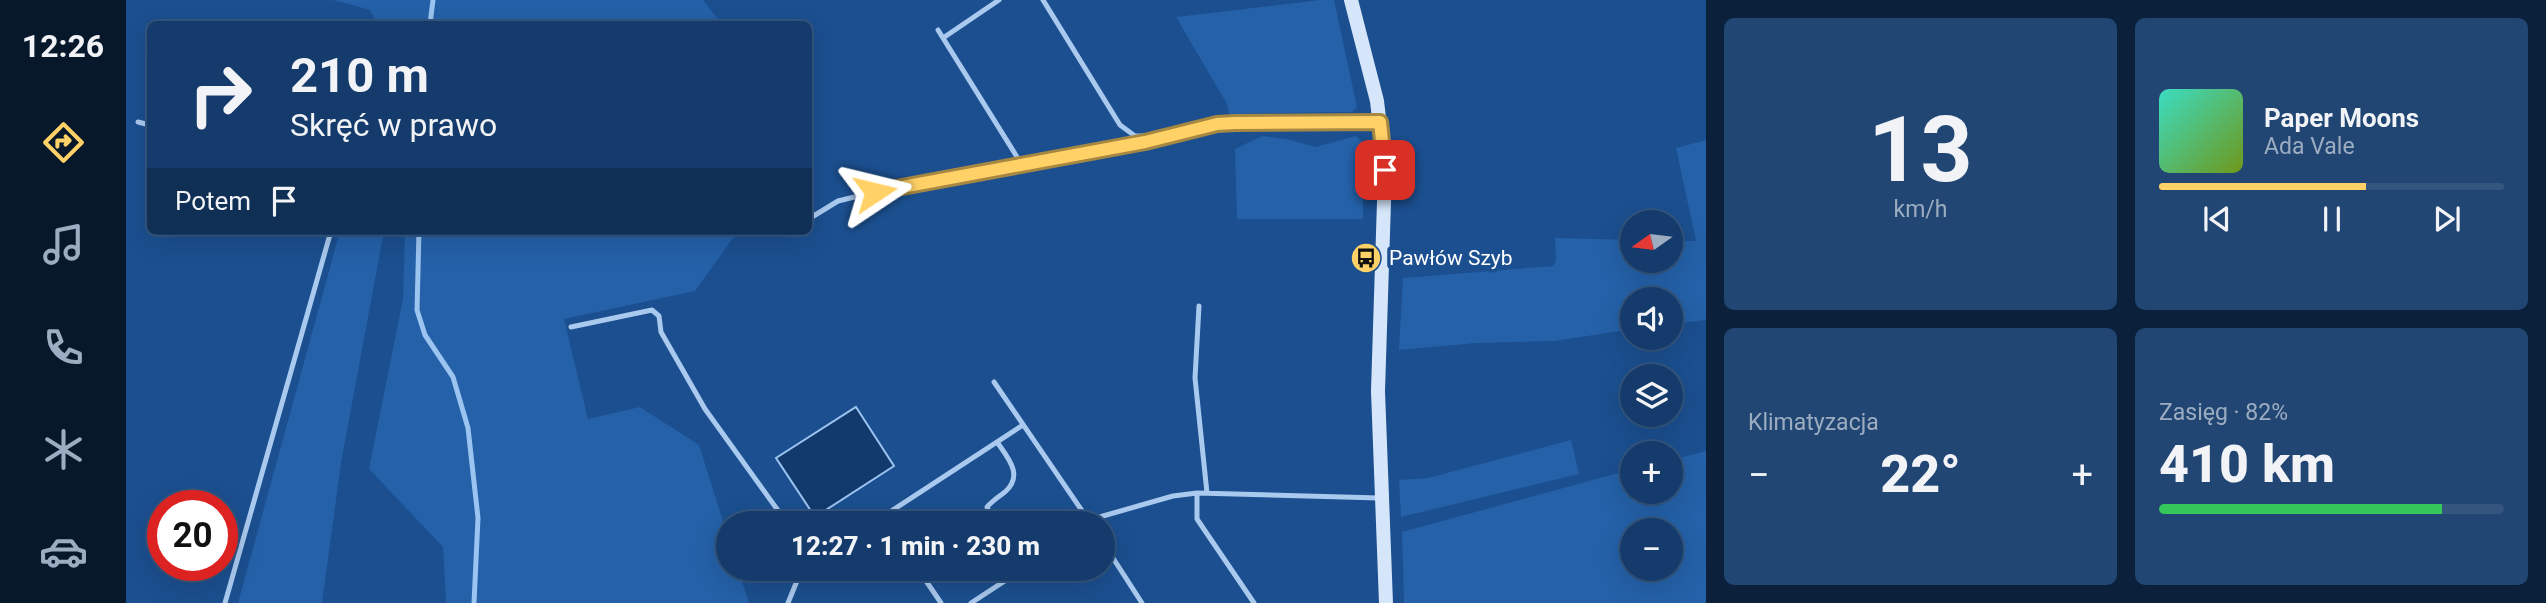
<!DOCTYPE html>
<html lang="pl">
<head>
<meta charset="utf-8">
<style>
  :root { --surface:#143b6b; --page:#214673; --text:#f1f3f6; --muted:#9dadc1; --line:#33557e; --accent:#ffd166 }
  body { margin:0; font-family:Roboto,sans-serif; background:var(--page); color:var(--text); height:100vh; display:flex; flex-direction:column; font-size:26px; white-space:nowrap }
  * { box-sizing:border-box; margin:0 }
  p { font-size:23px; color:var(--muted) }
  .icon { flex:none; width:38px; height:38px; fill:none; stroke:currentColor; stroke-width:2; stroke-linecap:round; stroke-linejoin:round }
  .map { position:relative; flex:1; overflow:hidden }
  .panel { display:flex; flex-direction:column; gap:18px; padding:18px; background:#0b203b; width:840px }
  .panel>* { flex:none }
  .guide { position:absolute; left:21px; top:21px; width:665px; height:214px; border-radius:10px; box-shadow:0 7px 28px #0002,0 0 0 2px var(--line); background:#143b6b; color:var(--text); overflow:hidden }
  .needle { width:46px; rotate:256deg }
  .tools { position:absolute; left:1494px; top:210px; display:grid; gap:14px }
  .tools a { display:grid; place-items:center; width:63px; height:63px; border-radius:50%; background:var(--surface); box-shadow:0 7px 28px #0002,0 0 0 2px var(--line); font-size:35px }
  .speed { position:absolute; left:21px; top:490px; display:flex; gap:14px; font-size:35px; font-weight:700; text-align:center }
  .speed>* { display:grid; place-content:center; width:91px; height:91px; border-radius:50%; background:var(--surface); box-shadow:0 7px 28px #0002,0 0 0 2px var(--line); line-height:1 }
  .speed .limit { border:10px solid #d22; background:#fff; color:#111 }
  .pin { position:absolute; display:grid; place-items:center; width:60px; height:60px; color:#fff; margin:-30px; border-radius:14px; box-shadow:0 4px 10px #0006 }
  .me { position:absolute; width:77px; margin:-38px; rotate:80deg; stroke-linejoin:round; filter:drop-shadow(0 0 5px #0008) }
  .turn { display:flex; align-items:center; gap:24px; height:147px; padding:0 28px; font-size:32px }
  .turn .icon { width:91px; height:91px; stroke-width:2.5 }
  .turn b { display:block; font-size:49px; line-height:60px }
  .then { display:flex; align-items:center; height:66px; padding:0 28px; background:#0003; gap:14px; font-size:26px }
  .big { font-size:52px; font-weight:800; line-height:1.1 }
  .panel .card { flex:1; display:flex; flex-direction:column; justify-content:center; gap:10px; min-width:0; padding:0 24px; border-radius:10px; background:var(--page) }
  .panel .dial { align-items:center; gap:0 }
  .dial b { font-size:91px; line-height:1 }
  .song { display:flex; align-items:center; gap:21px }
  .cover { width:84px; height:84px; border-radius:10px; background:linear-gradient(135deg,hsl(170 70% 55%),hsl(80 70% 35%)) }
  .played { height:7px; border-radius:4px; background:linear-gradient(90deg,var(--accent) 60%,var(--line) 60%) }
  .keys { display:flex; justify-content:space-around; direction:ltr }
  .heat { display:flex; justify-content:space-between; align-items:center; font-size:38px; direction:ltr }
  .charge { height:10px; border-radius:5px; background:linear-gradient(90deg,#34c759 82%,var(--line) 0) }
  .panel .tiles { flex:1; display:grid; gap:18px; grid-template-columns:repeat(2,1fr) }
  .trip { position:absolute; left:590px; top:511px; width:399px; height:70px; border-radius:35px; background:var(--surface); box-shadow:0 7px 28px #0002,0 0 0 2px var(--line); font-weight:800; line-height:70px; text-align:center }
  main { display:flex; flex:1; min-height:0 }
  .menu { display:flex; flex-direction:column; width:126px; justify-content:space-around; align-items:center; background:#08182b; color:var(--muted) }
  .menu .icon { width:49px; height:49px }
  .menu .current { color:var(--accent) }
  .menu b { font-size:32px; color:var(--text) }
  .map>svg:first-child { display:block }
</style>
</head>
<body>
<main>
<nav class="menu">
<b>12:26</b>
<svg class="icon current" aria-label="directions" viewBox="0 0 24 24"><path d="M12 3l9 9-9 9-9-9zM9 14v-3h6M13 9l2 2-2 2"/></svg>
<svg class="icon" aria-label="music" viewBox="0 0 24 24"><path d="M9 18V5l10-2v13"/><circle cx="6" cy="18" r="3"/><circle cx="16" cy="16" r="3"/></svg>
<svg class="icon" aria-label="phone" viewBox="0 0 24 24"><path d="M5 4h4l2 5-3 2q2 4 5 5l2-3 5 2v4C11 20 4 13 5 4z"/></svg>
<svg class="icon" aria-label="climate" viewBox="0 0 24 24"><path d="M12 3v18M4 7l16 10M4 17L20 7"/></svg>
<svg class="icon" aria-label="car" viewBox="0 0 24 24"><path d="M5 17H2v-5l4-1 3-4h7l3 4 3 1v5h-3M9 17h6M6 11h13"/><circle cx="7" cy="17" r="2"/><circle cx="17" cy="17" r="2"/></svg>
</nav>
<div class="map">
<svg width="1580" height="603" viewBox="0 0 1580 603">
  <rect width="100%" height="100%" fill="#1b4f8f"/>
  <path fill="#2461a8" fill-rule="evenodd" d="M 208,0 L 577,0 L 596,24 L 252,24 L 244,10 Z
    M 1194,0 L 1208,0 L 1231,107 L 1226,112 L 1103,114 L 1101,104 L 1050,17 Z
    M 1136,136 L 1161,139 L 1189,147 L 1230,136 L 1237,143 L 1237,219 L 1111,219 L 1109,149 Z
    M 1580,140 L 1580,320 L 1545,324 L 1545,299 L 1507,299 L 1507,329 L 1429,341 L 1350,343 L 1273,350 L 1277,278 L 1427,266 L 1430,261 L 1429,238 L 1507,240 L 1507,261 L 1545,261 L 1545,241 L 1570,241 L 1550,148 Z
    M 214,231 L 258,231 L 215,463 L 196,603 L 112,603 Z
    M 279,231 L 612,231 L 569,291 L 438,319 L 462,419 L 514,407 L 573,445 L 602,537 L 602,569 L 612,569 L 623,603 L 320,603 L 317,547 L 243,469 L 277,299 Z
    M 1445,440 L 1453,474 L 1275,517 L 1273,480 L 1302,478 Z
    M 1580,451 L 1580,603 L 1278,603 L 1276,532 L 1507,469 L 1507,492 L 1545,492 L 1545,460 ZM 1545,530 L 1545,569 L 1507,569 L 1507,530 Z"/>
  <path fill="#123a6d" stroke="#9cc4f0" stroke-width="2" d="M 730,407 L 768,466 L 689,517 L 650,458 Z"/>
  <g fill="none" stroke-linecap="round" stroke-linejoin="round">
    <path stroke="#9cc4f0" stroke-width="5" d="M 304,24 L 307,0
      M 293,231 L 291,310 L 299,335 L 327,377 L 342,428 L 352,518 L 348,603"/>
    <path stroke="#a9c9ee" stroke-width="5" d="M 917,0 L 994,125 L 1009,136 L 1030,136
      M 812,30 L 896,165
      M 817,38 L 873,0
      M 12,122 L 24,125
      M 686,217 L 712,201 L 749,192 L 1019,142 L 1091,124 L 1251,122
      M 1073,306 L 1069,378 L 1081,493
      M 445,327 L 526,310 L 533,316 L 535,332 L 579,409 L 661,523
      M 868,382 L 963,521
      M 1071,493 L 1071,519 L 1128,603
      M 963,520 L 1047,496 L 1071,493 L 1253,498
      M 747,523 L 897,425
      M 868,523 L 861,507 C 866,501 872,497 879,492 C 898,475 882,458 871,442
      M 976,541 L 1016,603
      M 792,569 L 815,603
      M 99,603 L 205,231
      M 662,603 L 673,576 L 680,569
      M 845,603 L 897,569"/>
    <path stroke="#d6e6fa" stroke-width="14" d="M 1225,0 L 1251,101 L 1259,170 L 1252,391 L 1260,603"/>
  </g>
  <g fill="none" stroke-linecap="round" stroke-linejoin="round">
    <g stroke="#a68842" stroke-width="18">
      <path id="route" d="M 749,192 L 1019,142 L 1091,124 L 1109,123 L 1254,122 L 1259,170"/>
    </g>
    <use href="#route" stroke="#ffd166" stroke-width="12"/>
  </g>
  <defs>
    <g id="bus-disc" transform="scale(1.575)"><circle r="9.5" fill="#ffd166" stroke="#1b4f8f"/><path d="M-5-6H5V4H4V6H2V4H-2V6H-4V4H-5ZM-3.5-4V0h7V-4ZM-3.5 1.2v1.5H-2V1.2ZM2 1.2v1.5H3.5V1.2Z" fill="#111"/></g>
  </defs>
  <g fill-rule="evenodd">
    <use href="#bus-disc" x="1240" y="258"/>
  </g>
  <g text-anchor="middle" dominant-baseline="central" stroke-width="7" stroke-linejoin="round" paint-order="stroke">
    <g font-size="21" fill="#fff" stroke="#1b4f8f" text-anchor="start">
      <text x="1263" y="258">Pawłów Szyb</text>
    </g>
  </g>
</svg>
<div class="tools">
<a><svg class="needle" viewBox="-14 -14 28 28"><path d="M0-13l5 13h-10z" fill="#e53935"/><path d="M0 13l5-13h-10z" fill="#9dadc1"/></svg></a>
<a><svg class="icon" aria-label="sound" viewBox="0 0 24 24"><path d="M4 9h4l5-4v14l-5-4H4zM17 9q2 3 0 6"/></svg></a>
<a><svg class="icon" aria-label="layers" viewBox="0 0 24 24"><path d="M12 4l9 5-9 5-9-5zM3 14l9 5 9-5"/></svg></a>
<a>+</a>
<a>−</a>
</div>
<div class="speed"><div class="limit">20</div></div>
<div class="pin" style="left:1259px;top:170px;background:#d93025"><svg class="icon" aria-label="arrive" viewBox="0 0 24 24"><path d="M6 21V4h12l-3 4 3 4H6"/></svg></div>
<svg class="me" style="left:749px;top:192px" viewBox="-20 -20 40 40"><path d="M0-17L14 15 0 8-14 15z" fill="#ffd166" stroke="#fff" stroke-width="4"/></svg>
<div class="trip">12:27 · 1 min · 230 m</div>
<div class="guide">
<div class="turn"><svg class="icon" aria-label="right" viewBox="0 0 24 24"><path d="M7 20v-9h11M14 6l5 5-5 5"/></svg><div><b>210 m</b>Skręć w prawo</div></div>
<div class="then">Potem<svg class="icon" aria-label="arrive" viewBox="0 0 24 24"><path d="M6 21V4h12l-3 4 3 4H6"/></svg></div>
</div>
</div>
<section class="panel">
<div class="tiles">
<div class="card dial"><b>13</b><p>km/h</p></div>
<div class="card">
<div class="song"><i class="cover"></i><div><b>Paper Moons</b><p>Ada Vale</p></div></div>
<div class="played"></div>
<div class="keys"><svg class="icon" aria-label="previous" viewBox="0 0 24 24"><path d="M18 5L8 12l10 7zM5 5v14"/></svg><svg class="icon" aria-label="pause" viewBox="0 0 24 24"><path d="M8 5v14M16 5v14"/></svg><svg class="icon" aria-label="next" viewBox="0 0 24 24"><path d="M6 5l10 7-10 7zM19 5v14"/></svg></div>
</div>
<div class="card"><p>Klimatyzacja</p>
<div class="heat"><a>−</a><b class="big">22°</b><a>+</a></div>
</div>
<div class="card"><p>Zasięg · 82%</p><b class="big">410 km</b><div class="charge"></div></div>
</div>
</section>
</main>
</body>
</html>
